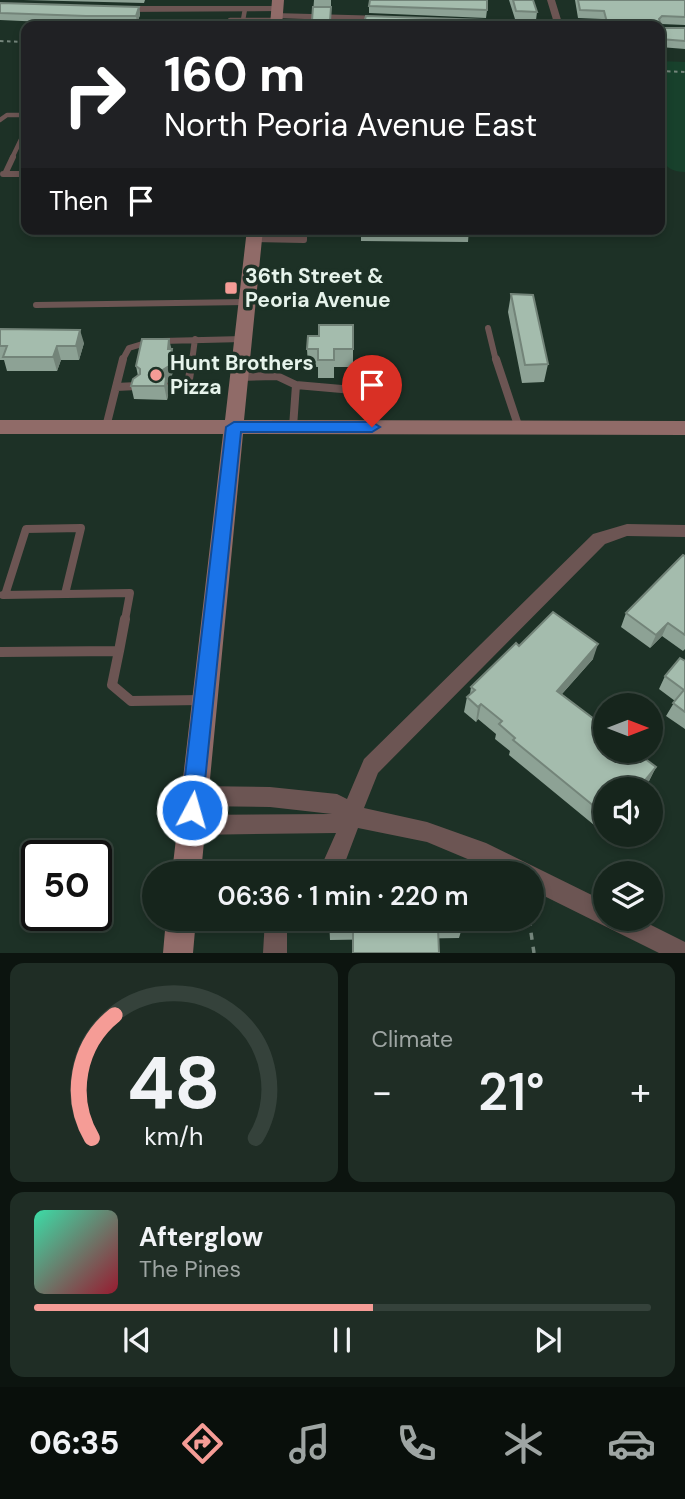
<!DOCTYPE html>
<html lang="en">
<head>
<meta charset="utf-8">
<style>
  :root { --surface:#16251c; --page:#1f2d25; --text:#f1f3f6; --muted:#9ea5a3; --line:#35423b; --accent:#f59c96 }
  body { margin:0; font-family:"DM Sans",sans-serif; background:var(--page); color:var(--text); height:100vh; display:flex; flex-direction:column; font-size:26px; white-space:nowrap }
  * { box-sizing:border-box; margin:0 }
  p { font-size:23px; color:var(--muted) }
  .icon { flex:none; width:38px; height:38px; fill:none; stroke:currentColor; stroke-width:2; stroke-linecap:round; stroke-linejoin:round }
  .map { position:relative; height:953px; overflow:hidden }
  .drawer { display:flex; flex-direction:column; gap:10px; padding:10px; background:#0c140f; flex:1 }
  .drawer>* { flex:none }
  .top-card { position:absolute; left:21px; top:21px; width:644px; height:214px; border-radius:14px; box-shadow:0 4px 10px #0003,0 0 0 2px var(--line); background:#202124; color:#fff; overflow:hidden }
  .needle { width:46px; rotate:90deg }
  .fabs { position:absolute; left:593px; top:693px; display:grid; gap:14px }
  .fabs a { display:grid; place-items:center; width:70px; height:70px; border-radius:50%; background:var(--surface); box-shadow:0 4px 10px #0003,0 0 0 2px var(--line); font-size:35px }
  .speed { position:absolute; left:21px; top:840px; display:flex; gap:14px; font-size:35px; font-weight:700; text-align:center }
  .speed>* { display:grid; place-content:center; width:91px; height:91px; border-radius:50%; background:var(--surface); box-shadow:0 4px 10px #0003,0 0 0 2px var(--line); line-height:1 }
  .speed .limit { border:4px solid #111; border-radius:10px; background:#fff; color:#111 }
  .pin { position:absolute; display:grid; place-items:center; width:60px; height:60px; color:#fff; margin:-72px -30px; border-radius:50% 50% 50% 0; rotate:-45deg; box-shadow:0 0 7px #0007 }
  .pin .icon { rotate:45deg }
  .me { position:absolute; width:77px; margin:-38px; rotate:6deg; stroke-linejoin:round; filter:drop-shadow(0 0 5px #0008) }
  .turn { display:flex; align-items:center; gap:24px; height:147px; padding:0 28px; font-size:32px }
  .turn .icon { width:91px; height:91px; stroke-width:2.5 }
  .turn b { display:block; font-size:49px; line-height:60px }
  .then { display:flex; align-items:center; height:66px; padding:0 28px; background:#0003; gap:14px; font-size:26px }
  .big { font-size:52px; font-weight:600; line-height:1.1 }
  .drawer .card { flex:1; display:flex; flex-direction:column; justify-content:center; gap:10px; min-width:0; padding:0 24px; border-radius:14px; background:var(--page) }
  .drawer .dial { align-items:center; gap:0 }
  .dial svg { height:182px; overflow:visible; fill:none; stroke:var(--line); stroke-width:7; stroke-linecap:round; text-anchor:middle }
  .dial text { fill:var(--text); stroke:none }
  .song { display:flex; align-items:center; gap:21px }
  .cover { width:84px; height:84px; border-radius:10px; background:linear-gradient(135deg,hsl(160 70% 55%),hsl(350 70% 35%)) }
  .played { height:7px; border-radius:4px; background:linear-gradient(90deg,var(--accent) 55%,var(--line) 55%) }
  .keys { display:flex; justify-content:space-around; direction:ltr }
  .heat { display:flex; justify-content:space-between; align-items:center; font-size:38px; direction:ltr }
  .drawer .tiles { flex:1; display:grid; gap:10px; grid-template-columns:1fr 1fr }
  .card:last-child { grid-column:span 2 }
  .trip { position:absolute; left:142px; top:861px; width:402px; height:70px; border-radius:35px; background:var(--surface); box-shadow:0 4px 10px #0003,0 0 0 2px var(--line); font-weight:600; line-height:70px; text-align:center }
  .tab-bar { display:flex; height:112px; justify-content:space-around; align-items:center; background:#090f0b; color:var(--muted) }
  .tab-bar .icon { width:49px; height:49px }
  .tab-bar .active { color:var(--accent) }
  .tab-bar b { font-size:32px; color:var(--text) }
  .map>svg:first-child { display:block }
</style>
</head>
<body>
<div class="map">
<svg width="685" height="953" viewBox="0 0 685 953">
  <rect width="100%" height="100%" fill="#1d3126"/>
  <path fill="#18412c" d="M 660,61 L 685,62 L 685,172 C 673,172 665,168 660,156 Z"/>
  <g fill="none" stroke-linecap="round" stroke-linejoin="round">
    <path stroke="#74857b" stroke-width="2" stroke-dasharray="3.5 3.5" stroke-linecap="butt" d="M 0,41 L 26,42
      M 660,71 L 685,72"/>
    <path stroke="#74857b" stroke-width="3.5" stroke-dasharray="7 7" stroke-linecap="butt" d="M 529,919 L 534,953"/>
    <path stroke="#6c5553" stroke-width="4.5" d="M 245,9 L 243,20 L 252,20
      M 230,20 L 243,20
      M 251,26 L 252,20 L 276,20
      M 0,120 L 7,115 L 26,115
      M 12,158 L 26,129"/>
    <path stroke="#6c5553" stroke-width="6" d="M 3,174 L 26,174
      M 5,174 L 13,157
      M 254,239 L 304,240 L 304,229
      M 36,305 L 247,302
      M 488,328 L 496,361
      M 162,341 L 243,339
      M 122,361 L 129,348 L 149,342
      M 192,361 L 195,339"/>
    <path stroke="#6c5553" stroke-width="8" d="M 496,359 L 519,428
      M 239,377 L 277,376 L 296,385 L 353,390 L 369,409 L 372,427
      M 170,386 L 188,386 L 192,359
      M 116,387 L 137,386
      M 106,427 L 123,359
      M 293,427 L 296,385
      M 3,595 L 130,593 L 125,620
      M 5,595 L 26,529 L 81,528 L 65,594"/>
    <path stroke="#6c5553" stroke-width="10" d="M 119,651 L 125,619
      M 0,652 L 119,651 L 112,685 L 131,701 L 201,700"/>
    <path fill="#6c5553" fill-rule="evenodd" d="M 547,0 L 555,0 L 562,23 L 575,23 L 579,26 L 465,25 L 461,22 L 465,19 L 554,23 Z
      M 277,6 L 280,7 L 280,11 L 118,12 L 114,9 L 118,6 Z
      M 274,13 L 386,16 L 390,19 L 386,22 L 277,18 L 274,17 Z
      M 627,524 L 685,525 L 685,537 L 627,536 L 605,544 L 378,773 L 364,808 L 427,822 L 486,843 L 606,902 L 606,919 L 639,919 L 685,942 L 685,953 L 659,953 L 532,890 L 532,873 L 501,873 L 427,842 L 358,828 L 341,873 L 305,873 L 308,865 L 324,860 L 336,833 L 190,835 L 183,832 L 179,825 L 183,818 L 190,815 L 332,814 L 270,807 L 193,806 L 186,803 L 183,796 L 186,789 L 193,786 L 270,787 L 337,794 L 347,799 L 364,759 L 593,534 Z
      M 265,919 L 287,919 L 287,953 L 263,953 Z"/>
    <path fill="#906b68" fill-rule="evenodd" d="M 272,0 L 284,0 L 282,26 L 270,26 Z
      M 247,229 L 263,229 L 244,420 L 685,421 L 685,435 L 243,434 L 201,873 L 172,873 L 223,434 L 0,434 L 0,420 L 225,420 Z
      M 166,919 L 196,919 L 193,953 L 163,953 Z"/>
  </g>
  <path fill="#8da295" d="M 23,0 L 145,0 L 144,3 Z
    M 314,0 L 331,0 L 331,26 L 312,26 Z
    M 509,0 L 533,0 L 537,12 L 536,20 L 515,19 Z
    M 575,0 L 685,0 L 685,25 L 661,24 L 662,28 L 685,28 L 685,49 L 660,47 L 660,26 L 604,26 L 602,19 L 578,18 Z
    M 0,3 L 139,7 L 140,15 L 137,23 L 88,24 L 0,20 Z
    M 369,6 L 487,10 L 486,18 L 369,13 Z
    M 361,229 L 469,229 L 468,242 L 361,241 Z
    M 511,294 L 548,364 L 544,382 L 522,383 L 508,312 Z
    M 0,329 L 84,343 L 79,360 L 61,360 L 57,371 L 7,371 L 4,360 L 0,360 Z
    M 171,349 L 172,349 L 175,363 L 171,379 L 167,383 L 169,392 L 167,400 L 134,399 L 131,386 L 138,376 L 136,366 Z
    M 307,349 L 353,349 L 353,367 L 334,367 L 334,378 L 318,378 L 318,367 L 308,367 Z
    M 685,556 L 685,649 L 683,651 L 662,636 L 650,648 L 621,627 L 626,613 Z
    M 519,646 L 593,659 L 562,694 L 656,767 L 649,781 L 642,789 L 606,789 L 605,834 L 509,755 L 510,751 L 495,739 L 496,734 L 478,719 L 476,722 L 464,712 L 467,697 L 470,694 L 471,687 Z
    M 685,661 L 685,729 L 666,716 L 675,701 L 659,689 L 665,676 Z
    M 329,919 L 462,928 L 459,938 L 330,940 Z"/>
  <path fill="#738479" d="M 139,7 L 140,15 L 137,23 L 136,16 Z
    M 80,330 L 84,343 L 79,360 L 76,346 Z
    M 169,339 L 175,363 L 171,379 L 167,383 L 169,392 L 167,400 L 161,371 Z
    M 57,346 L 61,360 L 57,371 L 53,357 Z
    M 668,623 L 662,636 L 650,648 L 656,635 Z
    M 598,644 L 593,659 L 552,705 L 557,691 Z
    M 481,704 L 478,719 L 476,722 L 478,707 Z
    M 656,767 L 649,781 L 642,789 L 638,789 Z"/>
  <path fill="#a4bcad" stroke="#738479" stroke-width="2" d="M 370,0 L 487,0 L 487,10 L 369,6 Z
    M 513,0 L 533,0 L 537,12 L 516,11 Z
    M 578,0 L 685,0 L 685,17 L 662,16 L 659,19 L 662,28 L 685,28 L 685,41 L 660,39 L 660,26 L 608,26 L 604,11 L 580,10 Z
    M 0,3 L 139,7 L 136,16 L 86,16 L 0,13 Z
    M 313,7 L 331,7 L 330,21 L 312,21 Z
    M 366,16 L 486,20 L 486,26 L 363,26 Z
    M 519,21 L 540,21 L 541,26 L 521,26 Z
    M 511,294 L 533,295 L 548,364 L 525,365 Z
    M 319,325 L 353,325 L 353,349 L 334,349 L 334,360 L 318,360 L 318,349 L 307,349 L 308,336 L 319,336 Z
    M 0,329 L 80,330 L 76,346 L 57,346 L 53,357 L 3,357 L 7,346 L 0,346 Z
    M 142,339 L 169,339 L 168,349 L 172,349 L 169,366 L 161,371 L 166,378 L 165,386 L 131,386 L 133,379 L 140,374 L 140,369 L 136,366 Z
    M 683,555 L 685,556 L 685,635 L 668,623 L 656,635 L 626,613 Z
    M 553,612 L 598,644 L 557,691 L 606,728 L 606,751 L 635,751 L 656,767 L 638,789 L 606,789 L 606,816 L 513,740 L 515,738 L 499,724 L 502,721 L 481,704 L 478,707 L 467,697 L 475,690 L 471,687 L 516,643 L 519,646 Z
    M 680,658 L 685,661 L 685,712 L 673,703 L 684,690 L 665,676 Z
    M 329,919 L 461,919 L 462,928 L 438,928 L 439,953 L 353,953 L 353,929 L 330,930 Z"/>
  <path fill="#1a73e8" stroke="#114b97" stroke-width="2" d="M 234,422 L 372,422 L 380,427 L 372,432 L 241,432 L 202,810 L 199,817 L 192,820 L 184,817 L 181,810 L 226,427 Z"/>
  <g fill="#f59c96" stroke="#1d3126" stroke-width="2.5">
    <rect x="224" y="281" width="14" height="14" rx="3.5"/>
    <circle cx="156" cy="375" r="7"/>
  </g>
  <g text-anchor="middle" dominant-baseline="central" stroke-width="7" stroke-linejoin="round" paint-order="stroke">
    <g font-size="21" font-weight="bold" fill="#e6f3eb" stroke="#1d3126" text-anchor="start">
      <text x="245" y="276">36th Street &amp;<tspan x="245" dy="24">Peoria Avenue</tspan></text>
      <text x="170" y="363">Hunt Brothers<tspan x="170" dy="24">Pizza</tspan></text>
    </g>
  </g>
</svg>
<div class="fabs">
<a><svg class="needle" viewBox="-14 -14 28 28"><path d="M0-13l5 13h-10z" fill="#e53935"/><path d="M0 13l5-13h-10z" fill="#9ea5a3"/></svg></a>
<a><svg class="icon" aria-label="sound" viewBox="0 0 24 24"><path d="M4 9h4l5-4v14l-5-4H4zM17 9q2 3 0 6"/></svg></a>
<a><svg class="icon" aria-label="layers" viewBox="0 0 24 24"><path d="M12 4l9 5-9 5-9-5zM3 14l9 5 9-5"/></svg></a>
</div>
<div class="speed"><div class="limit">50</div></div>
<div class="pin" style="left:372px;top:427px;background:#d93025"><svg class="icon" aria-label="arrive" viewBox="0 0 24 24"><path d="M6 21V4h12l-3 4 3 4H6"/></svg></div>
<svg class="me" style="left:192px;top:810px" viewBox="-20 -20 40 40"><circle r="17" fill="#1a73e8" stroke="#fff" stroke-width="3"/><path d="M0-11L8 9 0 5-8 9z" fill="#fff"/></svg>
<div class="trip">06:36 · 1 min · 220 m</div>
<div class="top-card">
<div class="turn"><svg class="icon" aria-label="right" viewBox="0 0 24 24"><path d="M7 20v-9h11M14 6l5 5-5 5"/></svg><div><b>160 m</b>North Peoria Avenue East</div></div>
<div class="then">Then<svg class="icon" aria-label="arrive" viewBox="0 0 24 24"><path d="M6 21V4h12l-3 4 3 4H6"/></svg></div>
</div>
</div>
<section class="drawer">
<div class="tiles">
<div class="card dial"><svg viewBox="0 0 100 80">
<path d="M14 69A42 42 0 1 1 86 69"/>
<path d="M14 69A42 42 0 0 1 24 15" stroke="#f59c96"/>
<text x="50" y="56" font-size="32" font-weight="700">48</text>
<text x="50" y="72" font-size="11">km/h</text>
</svg></div>
<div class="card"><p>Climate</p>
<div class="heat"><a>−</a><b class="big">21°</b><a>+</a></div>
</div>
<div class="card">
<div class="song"><i class="cover"></i><div><b>Afterglow</b><p>The Pines</p></div></div>
<div class="played"></div>
<div class="keys"><svg class="icon" aria-label="previous" viewBox="0 0 24 24"><path d="M18 5L8 12l10 7zM5 5v14"/></svg><svg class="icon" aria-label="pause" viewBox="0 0 24 24"><path d="M8 5v14M16 5v14"/></svg><svg class="icon" aria-label="next" viewBox="0 0 24 24"><path d="M6 5l10 7-10 7zM19 5v14"/></svg></div>
</div>
</div>
</section>
<nav class="tab-bar">
<b>06:35</b>
<svg class="icon active" aria-label="directions" viewBox="0 0 24 24"><path d="M12 3l9 9-9 9-9-9zM9 14v-3h6M13 9l2 2-2 2"/></svg>
<svg class="icon" aria-label="music" viewBox="0 0 24 24"><path d="M9 18V5l10-2v13"/><circle cx="6" cy="18" r="3"/><circle cx="16" cy="16" r="3"/></svg>
<svg class="icon" aria-label="phone" viewBox="0 0 24 24"><path d="M5 4h4l2 5-3 2q2 4 5 5l2-3 5 2v4C11 20 4 13 5 4z"/></svg>
<svg class="icon" aria-label="climate" viewBox="0 0 24 24"><path d="M12 3v18M4 7l16 10M4 17L20 7"/></svg>
<svg class="icon" aria-label="car" viewBox="0 0 24 24"><path d="M5 17H2v-5l4-1 3-4h7l3 4 3 1v5h-3M9 17h6M6 11h13"/><circle cx="7" cy="17" r="2"/><circle cx="17" cy="17" r="2"/></svg>
</nav>
</body>
</html>
